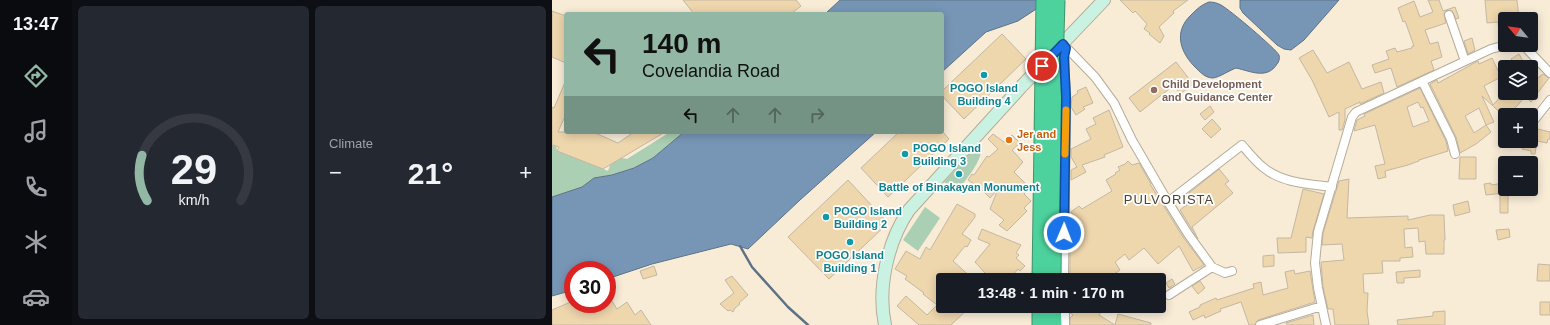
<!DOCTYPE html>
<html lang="en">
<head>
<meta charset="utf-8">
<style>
  :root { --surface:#171b24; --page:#242831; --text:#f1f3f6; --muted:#9ea1a6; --line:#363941; --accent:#92b8a5 }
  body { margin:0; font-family:Arial,sans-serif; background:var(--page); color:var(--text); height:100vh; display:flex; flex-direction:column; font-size:15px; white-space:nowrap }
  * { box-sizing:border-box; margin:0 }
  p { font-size:13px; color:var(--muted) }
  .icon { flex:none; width:22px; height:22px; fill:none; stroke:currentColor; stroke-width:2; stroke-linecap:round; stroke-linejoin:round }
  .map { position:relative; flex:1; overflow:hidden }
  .panel { display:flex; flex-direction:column; gap:6px; padding:6px; background:#0d0f14; width:480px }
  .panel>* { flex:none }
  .hud { position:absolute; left:12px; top:12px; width:380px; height:122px; border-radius:4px; box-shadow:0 2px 10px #0003; background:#92b8a5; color:#111; overflow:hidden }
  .needle { width:26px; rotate:299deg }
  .tools { position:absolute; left:946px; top:12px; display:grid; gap:8px }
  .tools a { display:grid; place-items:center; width:40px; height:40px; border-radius:4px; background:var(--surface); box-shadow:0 2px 10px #0003; font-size:20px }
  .speed { position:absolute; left:12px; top:261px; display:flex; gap:8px; font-size:20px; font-weight:700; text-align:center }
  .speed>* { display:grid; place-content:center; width:52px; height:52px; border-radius:50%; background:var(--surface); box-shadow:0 2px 10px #0003; line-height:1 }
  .speed .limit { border:6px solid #d22; background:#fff; color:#111 }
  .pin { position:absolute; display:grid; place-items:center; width:34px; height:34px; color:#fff; margin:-17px; border:2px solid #fff; border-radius:50%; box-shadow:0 1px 4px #0007 }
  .me { position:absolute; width:44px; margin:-22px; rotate:1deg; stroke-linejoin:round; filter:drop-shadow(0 0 3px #0008) }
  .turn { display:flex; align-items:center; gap:14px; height:84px; padding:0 12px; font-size:18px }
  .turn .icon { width:52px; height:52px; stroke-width:2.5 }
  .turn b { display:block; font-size:28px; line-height:34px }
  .lanes { display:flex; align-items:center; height:38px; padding:0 12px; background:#0003; justify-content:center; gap:20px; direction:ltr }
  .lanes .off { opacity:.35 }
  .big { font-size:30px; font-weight:700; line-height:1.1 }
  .panel .widget { flex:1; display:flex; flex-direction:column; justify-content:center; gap:6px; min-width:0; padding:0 14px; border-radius:6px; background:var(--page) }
  .panel .dial { align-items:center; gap:0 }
  .dial svg { height:104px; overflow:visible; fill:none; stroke:var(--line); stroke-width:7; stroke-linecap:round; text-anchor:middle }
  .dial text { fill:var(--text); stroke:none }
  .heat { display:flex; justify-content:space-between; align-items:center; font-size:22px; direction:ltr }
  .panel .tiles { flex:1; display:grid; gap:6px; grid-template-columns:repeat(2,1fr) }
  .trip { position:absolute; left:384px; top:273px; width:230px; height:40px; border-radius:4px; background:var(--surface); box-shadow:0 2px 10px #0003; font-weight:700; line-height:40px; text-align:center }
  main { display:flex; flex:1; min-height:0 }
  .tab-bar { display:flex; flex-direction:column; width:72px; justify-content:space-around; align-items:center; background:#090b0e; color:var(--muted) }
  .tab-bar .icon { width:28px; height:28px }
  .tab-bar .on { color:var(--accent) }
  .tab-bar b { font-size:18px; color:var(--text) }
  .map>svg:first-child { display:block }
</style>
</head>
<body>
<main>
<nav class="tab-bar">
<b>13:47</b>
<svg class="icon on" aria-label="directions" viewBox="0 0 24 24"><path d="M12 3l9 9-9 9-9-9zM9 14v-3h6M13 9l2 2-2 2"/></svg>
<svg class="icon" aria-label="music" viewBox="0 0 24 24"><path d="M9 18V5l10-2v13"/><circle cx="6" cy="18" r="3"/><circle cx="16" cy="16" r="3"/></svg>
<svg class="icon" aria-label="phone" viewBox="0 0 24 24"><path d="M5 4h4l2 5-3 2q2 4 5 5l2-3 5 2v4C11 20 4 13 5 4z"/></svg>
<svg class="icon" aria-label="climate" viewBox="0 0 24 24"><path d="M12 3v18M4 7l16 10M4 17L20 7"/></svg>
<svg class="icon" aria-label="car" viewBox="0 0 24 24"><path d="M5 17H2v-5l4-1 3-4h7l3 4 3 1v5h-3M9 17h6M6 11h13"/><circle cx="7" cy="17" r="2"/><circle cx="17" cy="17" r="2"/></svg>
</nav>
<section class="panel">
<div class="tiles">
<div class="widget dial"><svg viewBox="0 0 100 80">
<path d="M14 69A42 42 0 1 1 86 69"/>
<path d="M14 69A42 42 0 0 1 10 34" stroke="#92b8a5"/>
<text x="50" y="56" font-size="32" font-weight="700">29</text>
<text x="50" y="72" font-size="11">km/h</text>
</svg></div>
<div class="widget"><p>Climate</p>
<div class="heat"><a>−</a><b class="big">21°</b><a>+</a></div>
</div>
</div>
</section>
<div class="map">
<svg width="998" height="325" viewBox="0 0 998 325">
  <rect width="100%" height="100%" fill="#f8ecd7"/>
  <path fill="#abcfb2" d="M 118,132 L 132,132 L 101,158 L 82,168 L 60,175 L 42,178 L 30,187 L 0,197 L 0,145 L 5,147 L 4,149 L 56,171 L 61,156 L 75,159 Z
    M 423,148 L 429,153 C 425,168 413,180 404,193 L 392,182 Z
    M 373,207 L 388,218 L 366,251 L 351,240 Z"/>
  <path fill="#7796b6" stroke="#5d7286" d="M 288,0 L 498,0 L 466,21 L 434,32 L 390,72 L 390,14 L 273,14 Z
    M 688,0 L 787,0 L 752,40 L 739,50 L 732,49 L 725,45 L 691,13 L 688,8 Z
    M 657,2 C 662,2 665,3 669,5 C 678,10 723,48 727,55 C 728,58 727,62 725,64 C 715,80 698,71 684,68 C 676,71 668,77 661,78 C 654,78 649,73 645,69 C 628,53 621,32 639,15 C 645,9 649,5 657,2 Z
    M 132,132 L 324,132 L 248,200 L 196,249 L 179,244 L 100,264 L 55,279 L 55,270 L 21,270 L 21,290 L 0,296 L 0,197 L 30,187 L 42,178 L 60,175 L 82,168 L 101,158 Z"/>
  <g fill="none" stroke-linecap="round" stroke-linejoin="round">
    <path stroke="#5d7286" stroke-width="2.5" d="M 188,246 L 200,267 L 236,307 L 256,325"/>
  </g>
  <path fill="#eed6ad" stroke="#c3b8a3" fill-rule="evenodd" d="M 131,0 L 244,0 L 249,6 L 239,14 L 142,14 Z
    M 568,0 L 636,0 L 621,11 L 622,13 L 607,27 L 612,36 L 608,43 L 597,34 L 598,33 L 592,29 L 595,24 L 583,11 L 581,13 Z
    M 876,0 L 887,0 L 891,11 L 903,7 L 907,18 L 904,19 L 900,11 L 895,10 L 892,14 L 894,23 L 873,30 L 878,44 L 886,42 L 890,57 L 879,61 L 882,70 L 845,87 L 839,68 L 823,73 L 820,65 L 837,59 L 834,51 L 843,48 L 845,52 L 860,48 L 860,46 L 862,46 L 853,21 L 851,22 L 846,8 L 862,1 L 868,17 L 881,12 Z
    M 933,0 L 965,0 L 967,19 L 953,19 L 953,40 L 948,41 L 946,22 L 935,23 Z
    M 0,11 L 14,16 L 14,63 L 0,57 Z
    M 450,34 L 474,59 L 412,119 L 390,96 L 390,91 Z
    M 920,38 L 923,50 L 916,54 L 912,41 Z
    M 761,50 L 775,73 L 797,62 L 810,89 L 829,82 L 832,93 L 808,104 L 808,102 L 793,109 L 793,120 L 790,130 L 787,130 L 787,112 L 777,117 L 760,80 L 747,58 Z
    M 967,54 L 971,61 L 963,66 L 959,59 Z
    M 940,58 L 949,77 L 932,86 L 941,105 L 952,93 L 964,93 L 971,99 L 957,115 L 953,115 L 953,117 L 930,96 L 942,122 L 934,125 L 939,132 L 924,144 L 908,153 L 904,137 L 878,84 L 885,80 L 886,83 L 926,61 L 927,64 ZM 927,108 L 934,125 L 922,133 L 913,116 Z
    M 624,62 L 641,84 L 628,94 L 622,85 L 588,112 L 577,98 Z
    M 991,74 L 997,78 L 984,95 L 985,96 L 979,102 L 972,95 L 975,93 L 979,93 L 979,83 Z
    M 14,80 L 14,114 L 6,132 L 41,132 L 66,143 L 82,132 L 113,132 L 51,169 L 5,151 L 7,147 L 1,145 L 0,147 L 0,107 L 2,108 Z
    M 534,87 L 541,103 L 531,107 L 533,109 L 524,115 L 519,107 L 520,97 L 526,93 L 525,91 Z
    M 868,88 L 894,141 L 896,151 L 867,160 L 867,161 L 856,165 L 833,171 L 834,177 L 826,179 L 823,166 L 833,164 L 823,125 L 802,131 L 805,120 L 813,116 L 812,114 ZM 866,102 L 869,108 L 871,107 L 877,121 L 861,127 L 855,107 Z
    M 658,106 L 662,112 L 653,120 L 648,114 Z
    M 557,110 L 571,147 L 552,155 L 553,157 L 530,165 L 534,172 L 519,180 L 519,170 L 525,167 L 519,157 L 519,149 L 539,139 L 534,129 L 544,124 L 541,118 Z
    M 660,119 L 669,129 L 659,138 L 650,129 Z
    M 982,128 L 998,132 L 998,139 L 996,139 L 995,143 L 985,141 L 983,154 L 979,154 L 979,151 L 970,149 L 972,141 L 979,141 L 979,129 Z
    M 347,132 L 391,132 L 397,139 L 336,197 L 309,168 Z
    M 441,134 L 452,142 L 460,135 L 468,143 L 460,150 L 471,162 L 462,172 L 474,184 L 469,188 L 474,192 L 472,194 L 479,201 L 472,208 L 475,211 L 455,231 L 447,225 L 452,220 L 438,209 L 446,189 L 438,198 L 429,189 L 416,180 L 420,174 L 422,175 L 435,156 L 437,157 L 446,149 L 436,139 Z
    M 908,157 L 924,157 L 924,179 L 907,179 Z
    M 576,161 L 580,165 L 587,163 L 599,184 L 598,184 L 631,237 L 652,265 L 641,271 L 627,246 L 606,264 L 592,248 L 577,260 L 573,254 L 563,262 L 568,270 L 554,280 L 522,280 L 518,274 L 518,244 L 529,237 L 528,235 L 531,233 L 518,225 L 518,221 L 521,215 L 519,212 L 527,206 L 530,209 L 560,191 L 554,180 L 564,174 L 563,173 L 568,170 L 566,167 L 573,164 Z
    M 667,169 L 677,181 L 673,184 L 681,193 L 640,227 L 646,239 L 628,210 L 641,200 L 637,193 Z
    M 797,179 L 795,218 L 856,216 L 856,220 L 878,215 L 892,215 L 893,240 L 892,240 L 892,254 L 874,254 L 873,241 L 867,242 L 866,228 L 852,229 L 853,248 L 860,247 L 861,257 L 848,258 L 848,261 L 830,261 L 831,273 L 811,274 L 812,293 L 816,293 L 815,311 L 817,325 L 783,325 L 781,309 L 776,309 L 771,287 L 769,262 L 792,260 L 790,244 L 770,245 L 771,233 L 787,181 Z
    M 296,180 L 336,223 L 277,279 L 236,237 Z
    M 939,183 L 939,185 L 952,183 L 952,193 L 934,195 L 932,184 Z
    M 751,189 L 772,194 L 761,231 L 760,238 L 754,237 L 754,252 L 726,253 L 725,238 L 739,238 Z
    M 956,193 L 956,213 L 948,213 L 948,194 Z
    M 916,201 L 918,212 L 903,216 L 901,205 Z
    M 405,204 L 423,214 L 423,217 L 410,234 L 419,240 L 415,247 L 413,246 L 401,261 L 422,280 L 391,280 L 391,306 L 419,306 L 399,325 L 367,325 L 345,306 L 354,296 L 375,315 L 385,305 L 371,294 L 372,293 L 353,279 L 355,276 L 343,269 L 354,251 L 368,259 L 374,247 L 378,250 Z
    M 430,229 L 469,245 L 464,253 L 467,255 L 464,258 L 473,266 L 468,271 L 466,269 L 457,280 L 427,280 L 433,273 L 423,262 L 438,244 L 426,239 Z
    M 957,229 L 958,237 L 946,240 L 944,230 Z
    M 722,255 L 722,266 L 711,267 L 711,256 Z
    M 986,264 L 998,265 L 998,281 L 985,281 Z
    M 102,266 L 105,275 L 91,279 L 88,271 Z
    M 742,270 L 743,274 L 758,271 L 763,302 L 706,320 L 703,325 L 697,325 L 689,302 L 668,309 L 669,311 L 653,318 L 652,315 L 641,320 L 637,312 L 648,307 L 648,305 L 664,298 L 665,300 L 702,288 L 701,284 L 709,282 L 711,295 L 736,288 L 733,272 Z
    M 868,270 L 868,277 L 852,278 L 852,283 L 845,283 L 844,272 Z
    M 180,276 L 196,295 L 187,303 L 188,304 L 183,308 L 181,312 L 178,310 L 176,311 L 168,304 L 182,293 L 173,280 Z
    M 620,279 L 623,284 L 617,288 L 614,283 Z
    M 648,281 L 653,288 L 646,294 L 640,286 Z
    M 55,293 L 65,309 L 75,302 L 83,315 L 89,310 L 99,325 L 0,325 L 0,310 L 21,301 L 21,304 L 55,304 Z
    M 988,302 L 998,302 L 998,315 L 988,315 Z
    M 518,306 L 540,306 L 549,312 L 547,315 L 563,325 L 518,325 L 518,318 L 521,315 L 518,313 Z
    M 893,311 L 893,325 L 846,325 L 845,320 L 881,316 L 881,312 Z
    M 566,314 L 599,323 L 599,325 L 563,325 Z
    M 761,315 L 762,325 L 735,325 L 734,323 Z"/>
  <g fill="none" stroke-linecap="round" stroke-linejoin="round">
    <g stroke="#b7ac98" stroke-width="10">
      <path id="minor" d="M 897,15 L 913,61
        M 511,44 L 543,77 L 562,103 L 580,140 L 616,202 L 690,145 C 697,153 704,162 712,168 C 730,183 757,184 780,187
        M 969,45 L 972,46 L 998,73
        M 870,81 L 899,139 L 903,154
        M 979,124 L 998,100
        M 616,202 L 636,234 L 660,267 L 673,273 L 680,271
        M 512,280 L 514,97 C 514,81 510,62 514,48
        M 617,295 L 660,267
        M 513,306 L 513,325
        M 708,325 L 770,306
        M 774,325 L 766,288 L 763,263 L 766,232 L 800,117 L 804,112 L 939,49 L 954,45"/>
    </g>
    <g stroke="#b7ac98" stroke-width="14">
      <path id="secondary" d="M 333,325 C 325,287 336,241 357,210 L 469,87 L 552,0"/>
    </g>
    <g stroke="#3e936d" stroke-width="17">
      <path id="motorway" d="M 488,306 L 488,325
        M 501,306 L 502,325"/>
    </g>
    <use href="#minor" stroke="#fff" stroke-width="8"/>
    <use href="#secondary" stroke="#caf2e2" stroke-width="12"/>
    <use href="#motorway" stroke="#4dd29d" stroke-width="15"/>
    <g stroke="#3e936d" stroke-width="17" stroke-linecap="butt">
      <path id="motorway-bridge" d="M 488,280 L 492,0
        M 501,280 L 503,71 L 505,0"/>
    </g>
    <use href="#motorway-bridge" stroke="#4dd29d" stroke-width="15"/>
  </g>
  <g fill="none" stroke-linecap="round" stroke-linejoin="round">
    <g stroke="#114b97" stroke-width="10">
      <path id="route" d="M 490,66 L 511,44 L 514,48 L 512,57 L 514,97 L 512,233"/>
    </g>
    <use href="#route" stroke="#1a73e8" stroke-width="7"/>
    <path stroke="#f59e0b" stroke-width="7" d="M 513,154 L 514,110"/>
  </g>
  <g fill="#0f9aa8" stroke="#fff" stroke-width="1.5">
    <circle cx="432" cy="75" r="4"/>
    <circle cx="353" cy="154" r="4"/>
    <circle cx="407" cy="174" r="4"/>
    <circle cx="274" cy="217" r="4"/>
    <circle cx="298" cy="242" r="4"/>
  </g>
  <circle fill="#8d6e63" stroke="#fff" stroke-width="1.5" cx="602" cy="90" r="4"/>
  <circle fill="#e8710a" stroke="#fff" stroke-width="1.5" cx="457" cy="140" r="4"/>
  <g text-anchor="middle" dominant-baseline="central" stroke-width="3.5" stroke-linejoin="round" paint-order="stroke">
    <g font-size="11" font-weight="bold" fill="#785e54" stroke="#fff" text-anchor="start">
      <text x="610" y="84">Child Development<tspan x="610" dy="13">and Guidance Center</tspan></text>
    </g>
    <g font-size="11" font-weight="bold" fill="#0d838f" stroke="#fff">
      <text x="432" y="88">POGO Island<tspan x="432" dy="13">Building 4</tspan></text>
      <text x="361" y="148" text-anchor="start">POGO Island<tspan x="361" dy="13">Building 3</tspan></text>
      <text x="407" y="187">Battle of Binakayan Monument</text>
      <text x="282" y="211" text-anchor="start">POGO Island<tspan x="282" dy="13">Building 2</tspan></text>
      <text x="298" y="255">POGO Island<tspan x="298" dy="13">Building 1</tspan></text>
    </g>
    <g font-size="11" font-weight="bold" fill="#c56008" stroke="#fff" text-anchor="start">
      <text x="465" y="134">Jer and<tspan x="465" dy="13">Jess</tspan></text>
    </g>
    <g font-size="13" letter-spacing="1" fill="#4e4433" stroke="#fff">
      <text x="617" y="199">PULVORISTA</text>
    </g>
  </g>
</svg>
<div class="tools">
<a><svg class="needle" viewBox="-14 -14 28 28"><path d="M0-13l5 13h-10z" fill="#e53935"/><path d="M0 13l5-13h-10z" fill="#9ea1a6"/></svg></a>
<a><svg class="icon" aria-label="layers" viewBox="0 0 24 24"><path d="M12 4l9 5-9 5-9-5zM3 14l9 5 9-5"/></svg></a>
<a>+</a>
<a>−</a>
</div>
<div class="speed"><div class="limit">30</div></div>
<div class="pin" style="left:490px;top:66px;background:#d93025"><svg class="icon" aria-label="arrive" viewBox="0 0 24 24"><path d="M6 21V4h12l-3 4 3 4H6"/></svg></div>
<svg class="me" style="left:512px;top:233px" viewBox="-20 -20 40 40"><circle r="17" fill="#1a73e8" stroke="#fff" stroke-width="3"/><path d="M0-11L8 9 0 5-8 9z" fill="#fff"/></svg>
<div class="trip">13:48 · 1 min · 170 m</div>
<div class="hud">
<div class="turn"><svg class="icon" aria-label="left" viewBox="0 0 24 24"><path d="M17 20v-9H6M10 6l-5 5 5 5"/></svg><div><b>140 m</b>Covelandia Road</div></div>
<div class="lanes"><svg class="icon" aria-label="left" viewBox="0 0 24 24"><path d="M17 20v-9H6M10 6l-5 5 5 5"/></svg><svg class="icon off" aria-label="ahead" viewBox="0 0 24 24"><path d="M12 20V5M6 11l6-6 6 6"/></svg><svg class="icon off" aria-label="ahead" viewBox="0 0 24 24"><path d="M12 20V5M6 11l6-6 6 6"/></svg><svg class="icon off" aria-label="right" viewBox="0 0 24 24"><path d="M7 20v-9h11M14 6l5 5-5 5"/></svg></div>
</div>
</div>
</main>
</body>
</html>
